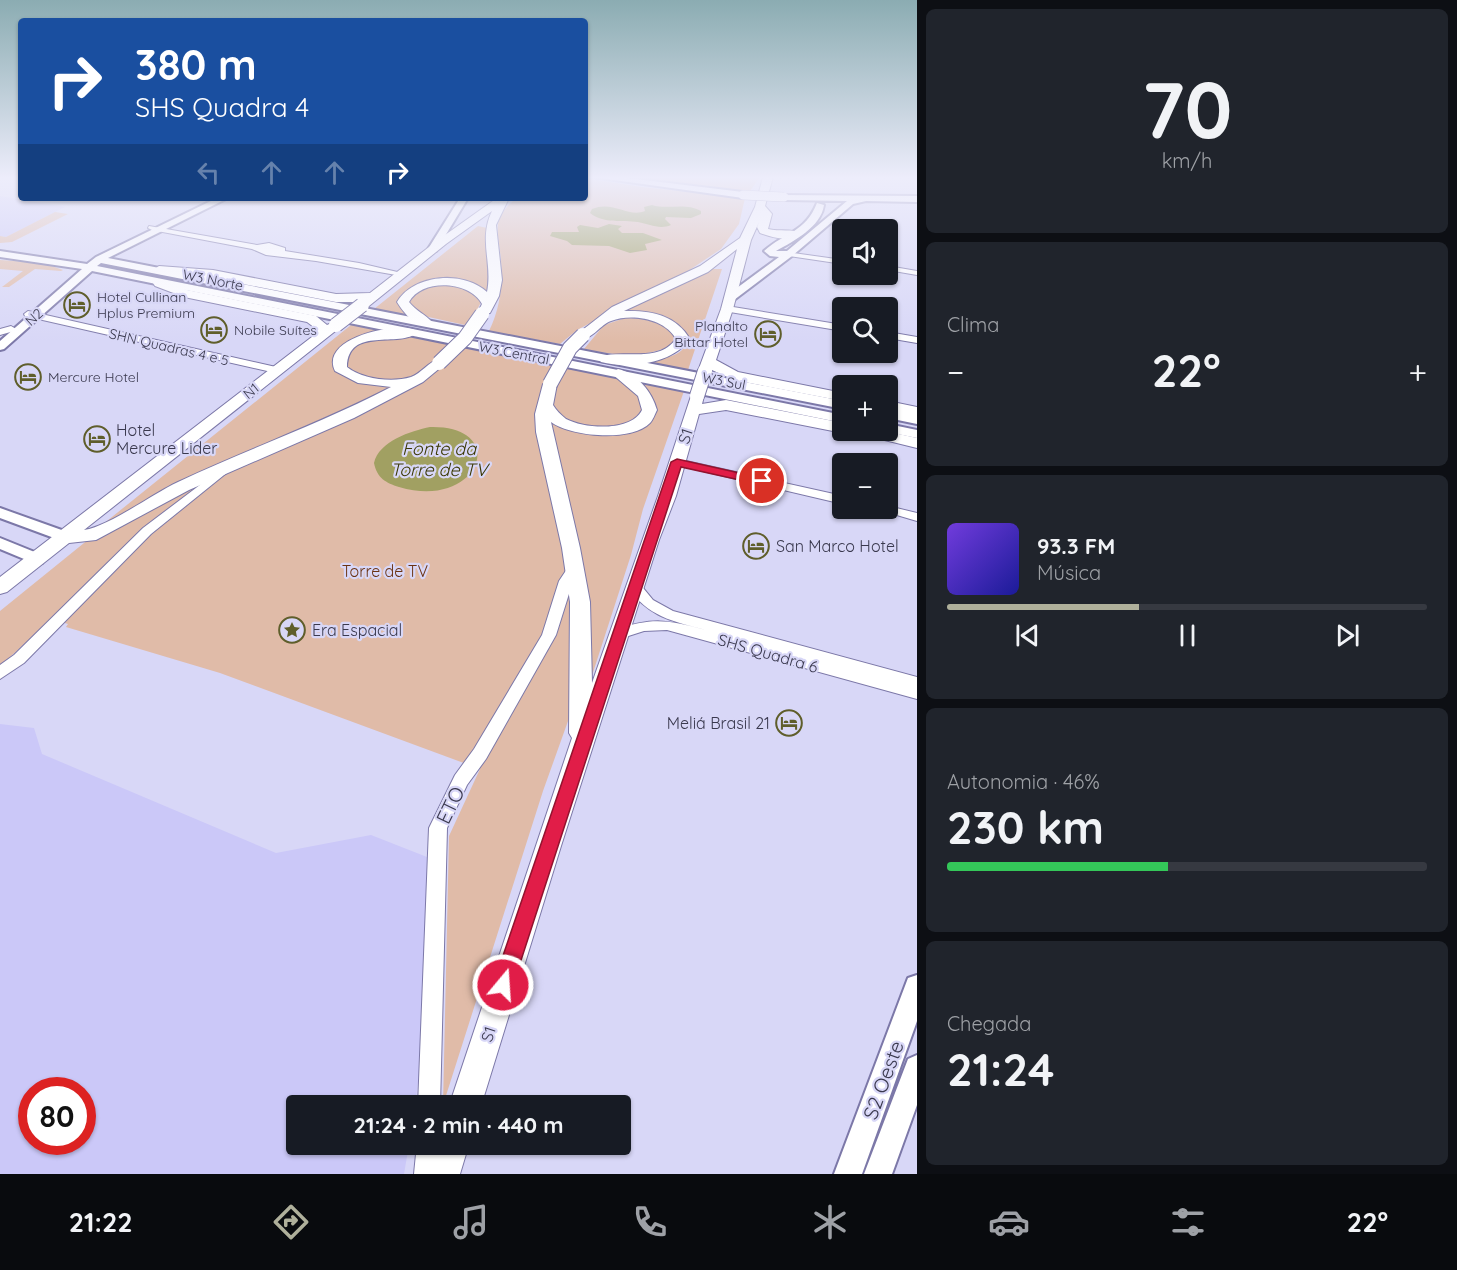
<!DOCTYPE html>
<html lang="pt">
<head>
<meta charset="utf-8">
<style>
  :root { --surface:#171b24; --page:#20242c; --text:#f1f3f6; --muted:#9ea1a6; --line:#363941; --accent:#afb09b }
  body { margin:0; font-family:Quicksand,sans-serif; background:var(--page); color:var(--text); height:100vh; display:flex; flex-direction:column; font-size:22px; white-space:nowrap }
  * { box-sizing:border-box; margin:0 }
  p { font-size:20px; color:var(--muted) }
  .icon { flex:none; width:33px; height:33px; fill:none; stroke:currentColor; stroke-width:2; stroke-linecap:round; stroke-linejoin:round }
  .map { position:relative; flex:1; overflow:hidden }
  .sheet { display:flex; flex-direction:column; gap:9px; padding:9px; background:#0d0f14; width:540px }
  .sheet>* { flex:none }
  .top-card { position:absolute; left:18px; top:18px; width:570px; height:183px; border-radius:6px; box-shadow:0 2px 4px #0004; background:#1a4fa0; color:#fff; overflow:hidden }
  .fabs { position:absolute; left:832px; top:219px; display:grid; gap:12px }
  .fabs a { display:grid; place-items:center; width:66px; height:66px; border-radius:6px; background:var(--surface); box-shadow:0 2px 4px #0004; font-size:30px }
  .speed { position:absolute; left:18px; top:1077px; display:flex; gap:12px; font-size:30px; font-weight:700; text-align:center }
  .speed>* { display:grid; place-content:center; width:78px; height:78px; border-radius:50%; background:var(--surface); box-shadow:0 2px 4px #0004; line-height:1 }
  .speed .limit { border:9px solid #d22; background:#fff; color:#111 }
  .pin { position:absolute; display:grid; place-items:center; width:51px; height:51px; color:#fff; margin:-26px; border:3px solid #fff; border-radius:50%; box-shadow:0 2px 6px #0007 }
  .me { position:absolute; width:66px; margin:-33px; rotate:18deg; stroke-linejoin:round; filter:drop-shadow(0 0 4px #0008) }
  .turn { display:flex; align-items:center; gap:21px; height:126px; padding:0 18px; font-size:27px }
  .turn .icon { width:78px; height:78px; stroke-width:2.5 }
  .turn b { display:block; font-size:42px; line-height:51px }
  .lanes { display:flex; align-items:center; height:57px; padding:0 18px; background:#0003; justify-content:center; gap:30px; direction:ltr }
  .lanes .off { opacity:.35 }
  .big { font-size:45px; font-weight:800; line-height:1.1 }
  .sheet .card { flex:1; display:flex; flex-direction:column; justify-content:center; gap:9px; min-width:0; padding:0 21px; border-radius:9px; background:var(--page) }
  .sheet .dial { align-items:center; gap:0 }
  .dial b { font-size:78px; line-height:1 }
  .song { display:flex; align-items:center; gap:18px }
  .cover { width:72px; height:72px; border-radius:9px; background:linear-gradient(135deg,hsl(260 70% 55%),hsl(240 70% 35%)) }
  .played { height:6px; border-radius:3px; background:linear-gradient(90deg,var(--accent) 40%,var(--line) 40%) }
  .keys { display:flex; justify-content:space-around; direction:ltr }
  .heat { display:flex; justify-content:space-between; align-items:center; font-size:33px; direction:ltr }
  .charge { height:9px; border-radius:4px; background:linear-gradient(90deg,#34c759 46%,var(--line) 0) }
  .trip { position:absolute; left:286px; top:1095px; width:345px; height:60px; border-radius:6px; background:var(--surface); box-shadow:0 2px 4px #0004; font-weight:800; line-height:60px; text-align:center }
  .menu { display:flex; height:96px; justify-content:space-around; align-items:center; background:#090b0e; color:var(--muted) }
  .menu .icon { width:42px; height:42px }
  .menu .selected { color:var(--accent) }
  .menu b { font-size:27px; color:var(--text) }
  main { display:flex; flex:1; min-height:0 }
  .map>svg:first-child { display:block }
</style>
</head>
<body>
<main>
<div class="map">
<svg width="917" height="1174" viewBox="0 0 917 1174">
  <rect width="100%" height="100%" fill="#d8d7f7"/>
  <path fill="#cbc8f8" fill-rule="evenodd" d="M 0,196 L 65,207 L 6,237 L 0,236 Z
    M 0,724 L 34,728 L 42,754 L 276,853 L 371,835 L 427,857 L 424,1036 L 415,1105 L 297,1106 L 297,1144 L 409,1145 L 404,1174 L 0,1174 ZM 32,1090 L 82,1090 L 82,1142 L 32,1142 Z"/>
  <path fill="#e0bba8" d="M 612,177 L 760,177 L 748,194 Z
    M 585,178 L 642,187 L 745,198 L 739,224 L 721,249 L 685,273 L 577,330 L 560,344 L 489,331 C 500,309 503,285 501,261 C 499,233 489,219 517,198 L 585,198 Z
    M 55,212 L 68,214 L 12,242 L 0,243 L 0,236 L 6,237 Z
    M 478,226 L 487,228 L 491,263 L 489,294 C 472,279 412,277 399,298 L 399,305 L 410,316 L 374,309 Z
    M 0,260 L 43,263 L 63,270 L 61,271 L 35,269 L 9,287 L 2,287 L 23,271 L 0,269 Z
    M 712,269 L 722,269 L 688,370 L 636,361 C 653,359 681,361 688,341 C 682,317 641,317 620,313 Z
    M 431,285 C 452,285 467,283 481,302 L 475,314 L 465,325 L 424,316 L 409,305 L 411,295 Z
    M 625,318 C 647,318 661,322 678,335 L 677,343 C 645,359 618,356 584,349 L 604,325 Z
    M 359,324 L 390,331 L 386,332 L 684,391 L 643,509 L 631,555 L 587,691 L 587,668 L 543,791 L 443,1105 L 449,836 L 480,769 L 220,673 L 66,627 L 68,624 L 52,619 L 0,666 L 0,611 L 105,526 L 92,533 L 351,325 Z"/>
  <path fill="#a1a062" d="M 652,205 C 668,210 685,202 701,211 L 701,214 L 691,218 L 666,217 L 665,219 L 671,225 C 659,230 650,224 638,222 C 622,220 604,224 590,213 L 592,209 C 613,200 628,218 645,211 L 644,207 Z
    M 609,224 L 622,226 L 618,229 L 622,233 L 643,233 L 662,240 L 645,244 L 647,250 L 630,253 L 609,246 L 572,245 L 567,241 L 550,236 L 552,232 L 579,232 L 577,227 L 580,225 L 598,228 Z
    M 430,427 C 511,425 480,511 399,487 C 386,483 377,478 374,463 C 379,441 411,431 430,427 Z"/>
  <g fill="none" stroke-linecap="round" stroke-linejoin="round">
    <g stroke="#7c78a8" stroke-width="2">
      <path id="minor" d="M 149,226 L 257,245 L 269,243 L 285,248 L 285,251 L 359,263 L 406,274 L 402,276 L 316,261 L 266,255 L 252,249 L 152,230 L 148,228 Z
        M 786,252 L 843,260 L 843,264 L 789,256 L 785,254 Z
        M 888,266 L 917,271 L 917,275 L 888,270 Z
        M 727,306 L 843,325 L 843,331 L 724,311 L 723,309 Z
        M 28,311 L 276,367 L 281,370 L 276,373 L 25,316 L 24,314 Z
        M 11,326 L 16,329 L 14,331 L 0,335 L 0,329 Z
        M 888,332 L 917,337 L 917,343 L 888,338 Z
        M 677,459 L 843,496 L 843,504 L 673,464 L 671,462 Z
        M 225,466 L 231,469 L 229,471 L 151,534 L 24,663 L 0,679 L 0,665 L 14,655 L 143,528 Z
        M 888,506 L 917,513 L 917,521 L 873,508 L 888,508 Z
        M 574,565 L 581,569 L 573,581 L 556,635 L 486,759 L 467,785 L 447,828 L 440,1106 L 418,1106 L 429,828 L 455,775 L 474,749 L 542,635 L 559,581 L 569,566 Z
        M 634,581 L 639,583 L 653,600 L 673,611 L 917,677 L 917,699 L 667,630 L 644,631 L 619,639 L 614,638 L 612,634 L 614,630 C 654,617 666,620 706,630 C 672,621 648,617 627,586 Z
        M 417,1144 L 439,1144 L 438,1174 L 414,1174 Z"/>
    </g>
    <g stroke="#7c78a8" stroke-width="4">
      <path id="major" d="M 593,177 L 619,177 L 743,192 L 747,195 L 743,198 Z
        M 781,195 L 917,196 L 917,202 L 866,201 L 853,204 L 792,256 L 734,300 L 726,300 L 726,296 L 779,257 L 770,256 L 764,251 C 785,232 805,233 817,203 L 824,205 C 821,227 794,241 776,251 L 787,251 L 847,201 L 784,200 L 781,199 Z
        M 217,198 L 228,198 L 108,258 L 843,401 L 843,409 L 101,263 L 97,266 L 843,415 L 843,423 L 92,271 L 4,349 L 0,350 L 0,341 L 82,269 L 0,257 L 0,251 L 87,264 L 96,257 Z
        M 460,198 L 468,198 L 436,251 L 430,251 L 428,249 Z
        M 888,410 L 917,416 L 917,424 L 888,418 Z
        M 888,424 L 917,430 L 917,438 L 883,431 L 888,430 Z
        M 0,508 L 70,533 L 73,537 L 65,542 L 0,518 Z
        M 0,538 L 42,555 L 44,559 L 42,563 L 36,564 L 0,549 Z
        M 917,975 L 917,1021 L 862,1174 L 834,1174 L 908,978 Z
        M 917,1055 L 917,1105 L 892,1174 L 864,1174 L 908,1059 Z"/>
    </g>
    <g stroke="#7c78a8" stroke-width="2">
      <path id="highway" d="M 763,177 L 773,177 L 765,206 L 772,214 L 768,229 C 779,232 793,228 802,234 C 790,242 773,238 760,233 L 757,227 L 759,222 L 751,240 L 733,309 L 716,360 L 738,372 L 843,393 L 843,401 L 734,380 L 712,370 L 710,374 L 700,374 L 698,371 L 721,309 L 737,249 L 708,272 L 624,311 C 651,310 676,315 690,339 C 672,364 630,369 601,362 L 599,359 L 601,356 C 626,350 658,363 676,339 C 665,319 632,313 611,321 C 599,325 593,341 578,338 L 576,335 L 612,307 L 700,266 L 740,238 L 755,207 Z
        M 497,198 L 509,198 L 496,225 L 502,280 L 499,296 L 490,313 L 485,314 L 479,310 L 482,304 C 470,281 422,278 409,302 C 416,311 425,314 432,322 L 430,325 C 415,328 404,313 397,302 C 413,274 464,270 487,292 C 493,263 478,240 492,211 L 446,244 L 369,306 L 361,306 L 360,302 L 336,302 L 213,278 L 159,274 L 153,270 L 159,266 L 213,270 L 336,294 L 370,293 L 438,240 Z
        M 159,279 L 187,290 L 316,316 L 327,325 L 336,321 L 343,325 L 84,530 C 110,526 152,494 178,482 C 248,449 322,423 391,387 L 358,383 L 335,371 C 318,336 405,320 418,332 C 400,349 348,325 347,367 C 362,379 392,383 411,377 C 422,373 428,362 439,359 L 446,363 L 423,382 L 354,418 L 189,490 L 96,540 L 69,543 L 7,592 L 0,594 L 0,577 L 317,333 L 315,328 L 307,322 L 184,297 L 155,286 L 153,283 Z
        M 618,369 C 638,374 652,392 657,410 C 655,414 653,420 650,423 C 632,442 571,437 551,422 L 580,548 L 590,602 L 592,683 L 658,496 L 692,393 L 702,393 L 704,396 L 702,404 L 726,400 L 843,423 L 843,430 L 880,430 L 917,438 L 917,448 L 848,431 L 843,433 L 726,410 L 699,414 L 676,496 L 659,540 L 561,846 L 481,1106 L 449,1106 L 572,738 L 569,733 L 570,602 L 562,548 L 536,432 L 535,414 L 543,384 L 550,380 L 557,384 L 553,405 C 556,410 561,415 566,419 C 585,429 631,432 642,410 L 638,396 L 611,373 Z
        M 888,401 L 917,407 L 917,417 L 888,411 Z
        M 436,1144 L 469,1144 L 460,1174 L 426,1174 Z"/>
    </g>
    <use href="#minor" fill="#fff" fill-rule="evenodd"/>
    <use href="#major" fill="#fff" fill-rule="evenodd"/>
    <use href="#highway" fill="#fff" fill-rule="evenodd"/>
    <g stroke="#7c78a8" stroke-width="10" stroke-linecap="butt">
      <path id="major-bridge" d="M 743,195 L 784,197"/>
    </g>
    <g stroke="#7c78a8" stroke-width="16" stroke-linecap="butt">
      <path id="highway-bridge" d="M 336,325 L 362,305
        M 439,363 L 465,338 L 482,314
        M 550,384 L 570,348 L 583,335
        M 697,396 L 705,371"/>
    </g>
    <use href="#major-bridge" stroke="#fff" stroke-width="9"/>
    <use href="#highway-bridge" stroke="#fff" stroke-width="14"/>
  </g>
  <linearGradient id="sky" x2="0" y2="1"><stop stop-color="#8bacb2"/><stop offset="0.52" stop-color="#ededfb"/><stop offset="1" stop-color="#ededfb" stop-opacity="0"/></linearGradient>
  <rect width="917" height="342" fill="url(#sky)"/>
  <path fill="#e11d48" stroke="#92132f" stroke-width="1.5" d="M 677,459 L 762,478 L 767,481 L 762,485 L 681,467 L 513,985 L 510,992 L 503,995 L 496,992 L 493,985 L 671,462 Z"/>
  <defs>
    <g id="hotel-ring" transform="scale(1.35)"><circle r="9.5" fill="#d8d7f7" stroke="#5f5e2b" stroke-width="1.5"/><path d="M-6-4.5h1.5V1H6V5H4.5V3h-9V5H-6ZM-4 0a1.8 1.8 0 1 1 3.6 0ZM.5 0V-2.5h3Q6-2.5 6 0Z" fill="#5f5e2b"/></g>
    <g id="sight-ring" transform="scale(1.35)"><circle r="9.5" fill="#d8d7f7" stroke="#5f5e2b" stroke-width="1.5"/><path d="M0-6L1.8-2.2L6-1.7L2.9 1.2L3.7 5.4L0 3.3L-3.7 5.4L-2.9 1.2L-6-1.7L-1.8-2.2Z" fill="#5f5e2b"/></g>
  </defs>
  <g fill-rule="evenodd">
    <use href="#hotel-ring" x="77" y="305"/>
    <use href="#hotel-ring" x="214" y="330"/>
    <use href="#hotel-ring" x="768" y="334"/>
    <use href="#hotel-ring" x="28" y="377"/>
    <use href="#hotel-ring" x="97" y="439"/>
    <use href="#hotel-ring" x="756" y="546"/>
    <use href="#sight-ring" x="292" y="630"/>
    <use href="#hotel-ring" x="789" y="723"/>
  </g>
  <g text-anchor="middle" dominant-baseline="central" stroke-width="4.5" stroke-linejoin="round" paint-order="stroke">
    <g font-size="14" fill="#3a394e" stroke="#d8d7f7">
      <text transform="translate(213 280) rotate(11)">W3 Norte</text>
      <text transform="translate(34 317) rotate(-42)">N2</text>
      <text transform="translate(169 347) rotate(13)">SHN Quadras 4 e 5</text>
      <text transform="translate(514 353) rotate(11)">W3 Central</text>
      <text transform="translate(724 381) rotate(11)">W3 Sul</text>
      <text transform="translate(251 391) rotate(-39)">N1</text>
    </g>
    <g font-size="14" fill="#3a394e" stroke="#d8d7f7" text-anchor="start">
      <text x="97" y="297">Hotel Cullinan<tspan x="97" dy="16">Hplus Premium</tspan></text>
      <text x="748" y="326" text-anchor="end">Planalto<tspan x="748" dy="16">Bittar Hotel</tspan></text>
      <text x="234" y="330">Nobile Suítes</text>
      <text x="48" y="377">Mercure Hotel</text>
    </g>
    <g font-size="16" fill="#3a394e" stroke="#d8d7f7" text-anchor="start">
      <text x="116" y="430">Hotel<tspan x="116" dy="18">Mercure Lider</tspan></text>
      <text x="776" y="546">San Marco Hotel</text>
      <text x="312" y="630">Era Espacial</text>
      <text x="770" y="723" text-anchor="end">Meliá Brasil 21</text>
    </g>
    <g font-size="16" fill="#3a394e" stroke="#d8d7f7">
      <text transform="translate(685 436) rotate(-72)">S1</text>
      <text transform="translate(768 653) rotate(16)">SHS Quadra 6</text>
      <text transform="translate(488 1034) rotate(-72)">S1</text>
    </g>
    <g font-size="16" fill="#6b3313" stroke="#d8d7f7">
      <text x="385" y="571">Torre de TV</text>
    </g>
    <g font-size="18" font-style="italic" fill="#3a3804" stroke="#d8d7f7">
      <text x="439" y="448">Fonte da<tspan x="439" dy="21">Torre de TV</tspan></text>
    </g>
    <g font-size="20" fill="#3a394e" stroke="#d8d7f7">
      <text transform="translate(450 805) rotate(-64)">ETO</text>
      <text transform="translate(883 1080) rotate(-70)">S2 Oeste</text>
    </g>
  </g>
</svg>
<div class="fabs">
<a><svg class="icon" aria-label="sound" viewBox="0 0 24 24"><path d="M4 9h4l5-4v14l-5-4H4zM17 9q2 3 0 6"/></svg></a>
<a><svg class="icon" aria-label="search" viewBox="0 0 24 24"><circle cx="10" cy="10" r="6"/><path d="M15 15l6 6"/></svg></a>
<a>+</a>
<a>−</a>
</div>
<div class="speed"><div class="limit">80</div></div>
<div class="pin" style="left:762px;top:481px;background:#d93025"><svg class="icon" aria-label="arrive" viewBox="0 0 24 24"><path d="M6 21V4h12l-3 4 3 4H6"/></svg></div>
<svg class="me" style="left:503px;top:985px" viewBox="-20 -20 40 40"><circle r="17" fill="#e11d48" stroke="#fff" stroke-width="3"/><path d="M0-11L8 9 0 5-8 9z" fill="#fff"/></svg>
<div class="trip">21:24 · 2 min · 440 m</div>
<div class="top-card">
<div class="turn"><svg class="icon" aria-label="right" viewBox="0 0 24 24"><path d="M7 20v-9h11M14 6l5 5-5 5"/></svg><div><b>380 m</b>SHS Quadra 4</div></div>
<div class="lanes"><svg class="icon off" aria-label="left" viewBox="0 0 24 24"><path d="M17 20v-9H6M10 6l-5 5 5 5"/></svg><svg class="icon off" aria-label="ahead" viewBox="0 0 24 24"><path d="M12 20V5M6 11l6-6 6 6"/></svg><svg class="icon off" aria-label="ahead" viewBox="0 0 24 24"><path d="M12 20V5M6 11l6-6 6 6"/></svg><svg class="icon" aria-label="right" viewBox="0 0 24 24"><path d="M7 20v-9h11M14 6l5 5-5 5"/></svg></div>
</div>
</div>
<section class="sheet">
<div class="card dial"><b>70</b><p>km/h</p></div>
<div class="card"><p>Clima</p>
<div class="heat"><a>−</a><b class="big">22°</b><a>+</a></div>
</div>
<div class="card">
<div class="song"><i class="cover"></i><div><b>93.3 FM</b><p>Música</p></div></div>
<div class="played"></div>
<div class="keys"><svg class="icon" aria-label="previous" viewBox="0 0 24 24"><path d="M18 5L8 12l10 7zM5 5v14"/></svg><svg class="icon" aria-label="pause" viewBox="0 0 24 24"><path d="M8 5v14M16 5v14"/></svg><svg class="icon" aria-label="next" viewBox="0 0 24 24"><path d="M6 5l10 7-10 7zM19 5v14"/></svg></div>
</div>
<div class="card"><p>Autonomia · 46%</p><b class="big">230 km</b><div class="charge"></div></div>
<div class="card"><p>Chegada</p><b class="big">21:24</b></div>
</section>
</main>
<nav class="menu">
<b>21:22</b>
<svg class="icon selected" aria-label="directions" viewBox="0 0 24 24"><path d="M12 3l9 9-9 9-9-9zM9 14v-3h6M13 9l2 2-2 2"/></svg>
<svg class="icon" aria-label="music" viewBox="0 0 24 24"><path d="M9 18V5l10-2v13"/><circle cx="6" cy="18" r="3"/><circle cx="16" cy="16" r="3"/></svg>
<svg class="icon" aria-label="phone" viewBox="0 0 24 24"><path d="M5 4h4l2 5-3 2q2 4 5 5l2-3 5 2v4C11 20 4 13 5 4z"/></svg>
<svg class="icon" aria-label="climate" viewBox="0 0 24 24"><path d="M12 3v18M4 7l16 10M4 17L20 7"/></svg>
<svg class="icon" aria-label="car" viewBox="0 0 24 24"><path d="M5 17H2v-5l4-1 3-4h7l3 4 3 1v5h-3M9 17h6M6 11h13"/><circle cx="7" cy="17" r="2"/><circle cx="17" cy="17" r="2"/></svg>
<svg class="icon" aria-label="filters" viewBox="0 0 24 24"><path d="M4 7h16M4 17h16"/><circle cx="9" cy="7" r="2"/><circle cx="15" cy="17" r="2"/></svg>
<b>22°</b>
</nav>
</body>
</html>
